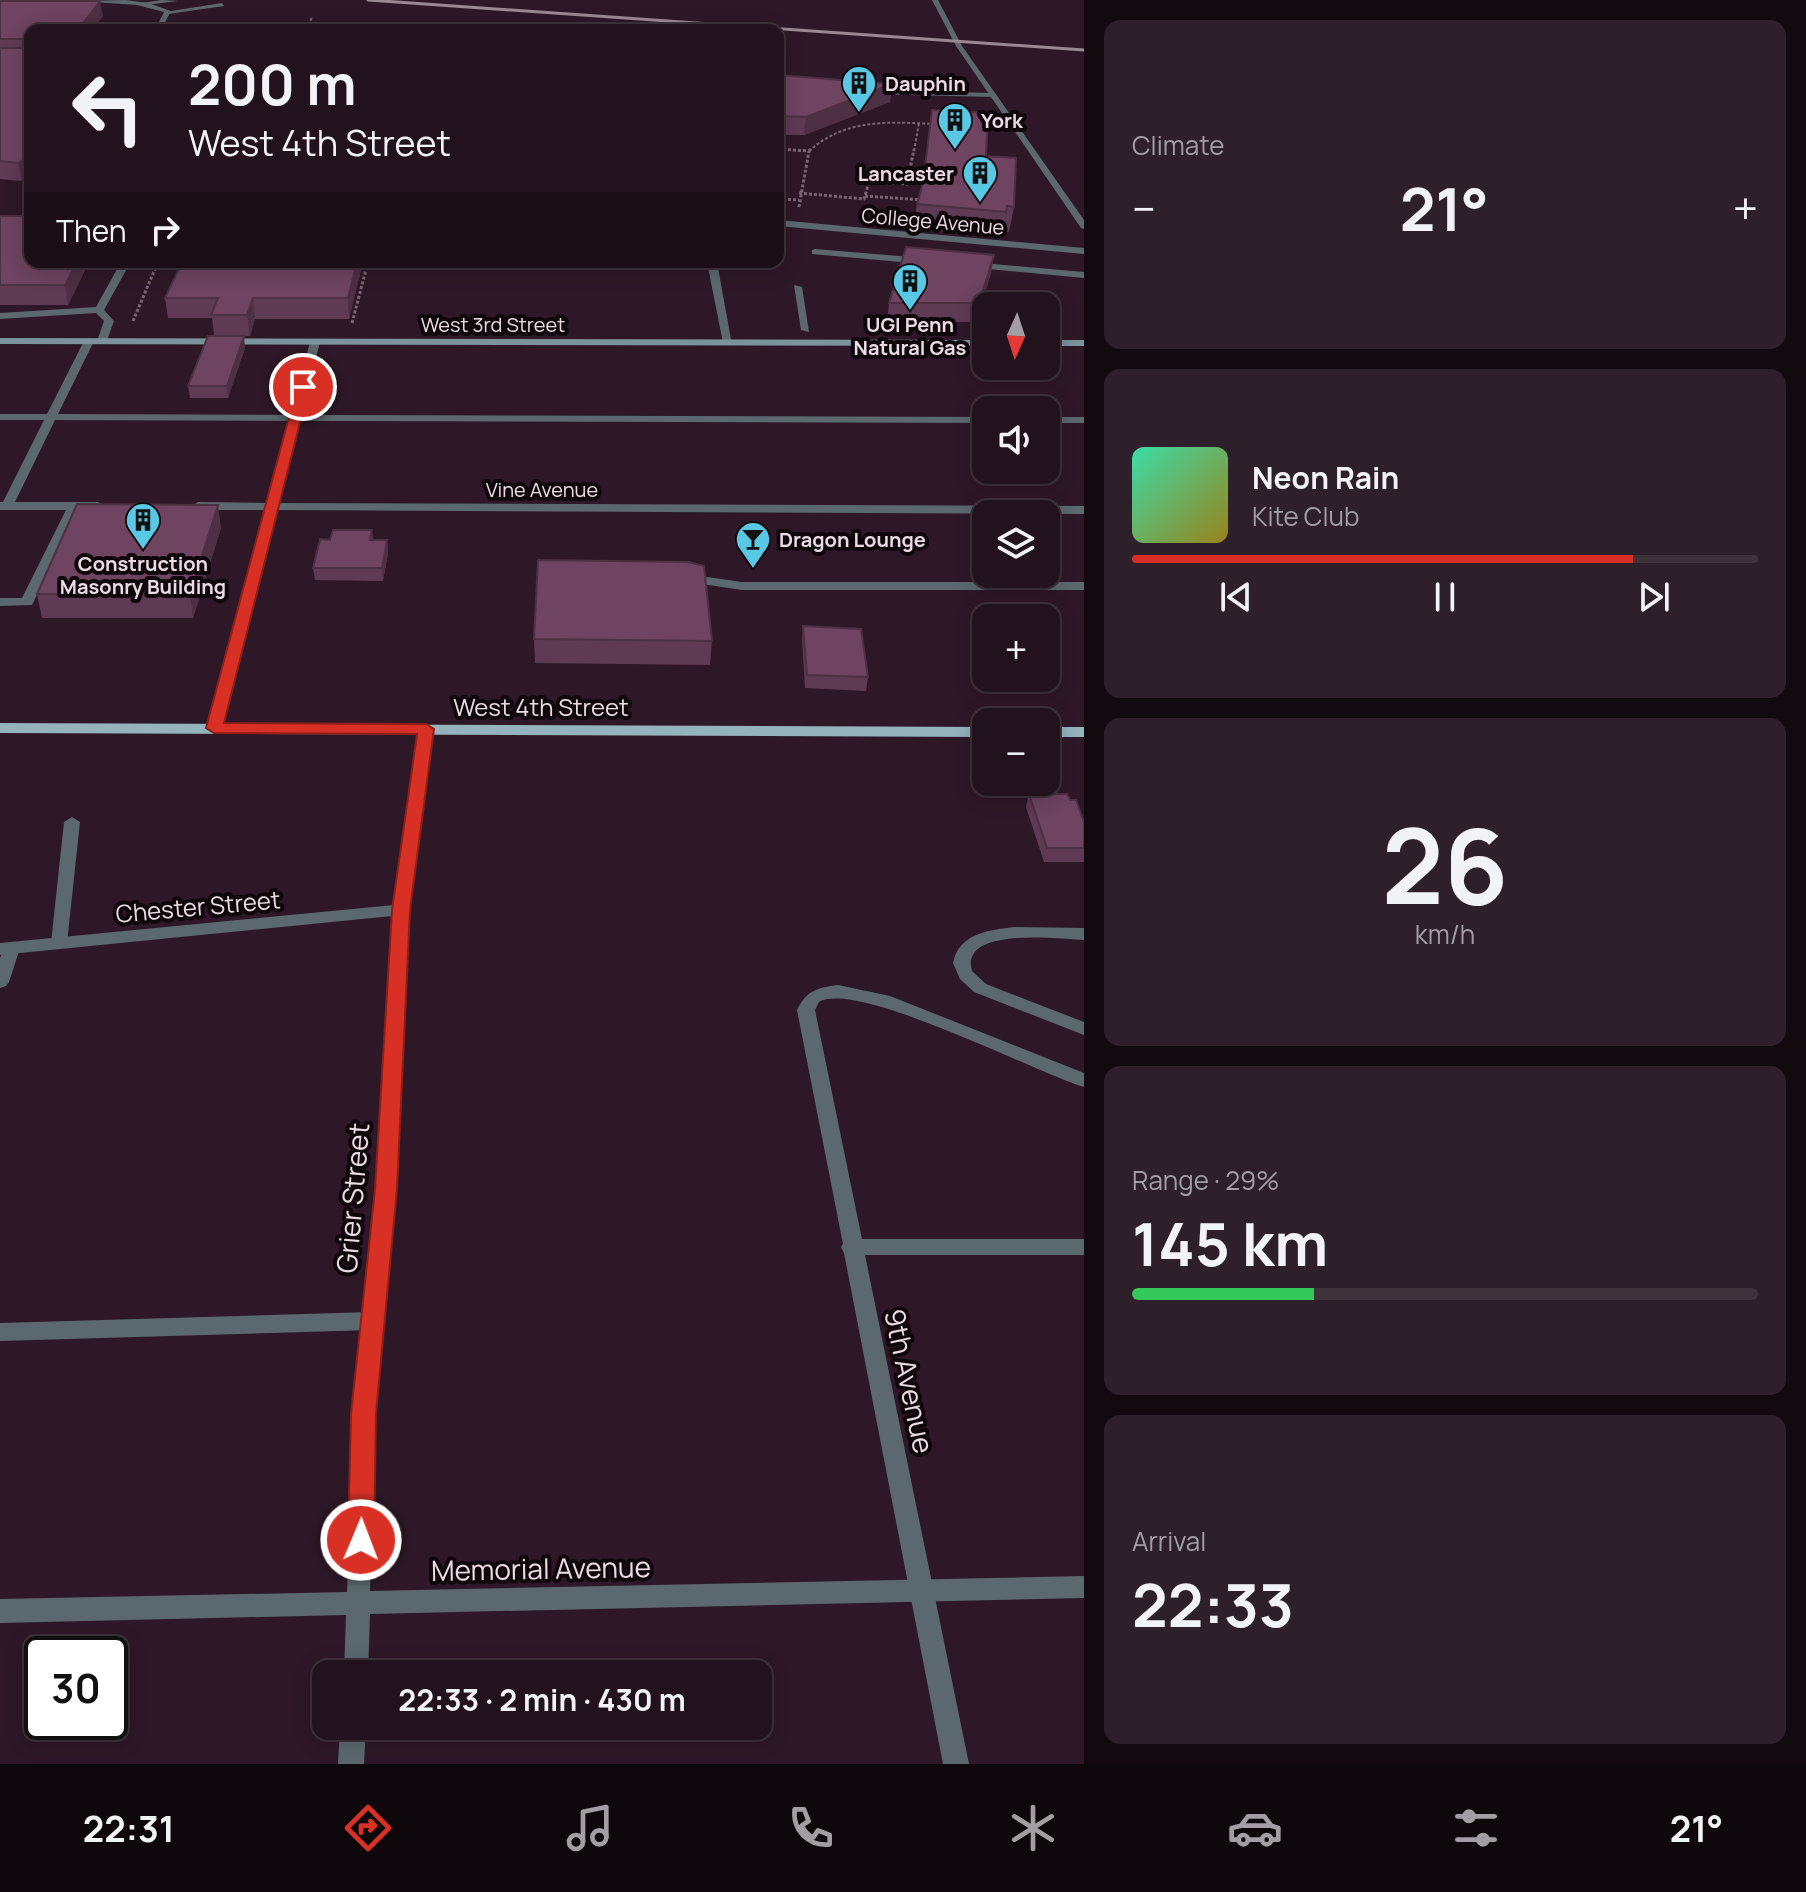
<!DOCTYPE html>
<html lang="en">
<head>
<meta charset="utf-8">
<style>
  :root { --surface:#22121d; --page:#2e202a; --text:#f1f3f6; --muted:#a29ea4; --line:#3f323b; --accent:#d93025 }
  body { margin:0; font-family:Manrope,sans-serif; background:var(--page); color:var(--text); height:100vh; display:flex; flex-direction:column; font-size:30px; white-space:nowrap }
  * { box-sizing:border-box; margin:0 }
  p { font-size:26px; color:var(--muted) }
  .icon { flex:none; width:44px; height:44px; fill:none; stroke:currentColor; stroke-width:2; stroke-linecap:round; stroke-linejoin:round }
  .map { position:relative; flex:1; overflow:hidden }
  .panel { display:flex; flex-direction:column; gap:20px; padding:20px; background:#130a10; width:722px }
  .panel>* { flex:none }
  .guide { position:absolute; left:24px; top:24px; width:760px; height:244px; border-radius:16px; box-shadow:0 4px 20px #0003,0 0 0 2px var(--line); background:#22121d; color:var(--text); overflow:hidden }
  .needle { width:52px; rotate:183deg }
  .controls { position:absolute; left:972px; top:292px; display:grid; gap:16px }
  .controls a { display:grid; place-items:center; width:88px; height:88px; border-radius:16px; background:var(--surface); box-shadow:0 4px 20px #0003,0 0 0 2px var(--line); font-size:40px }
  .speed { position:absolute; left:24px; top:1636px; display:flex; gap:16px; font-size:40px; font-weight:700; text-align:center }
  .speed>* { display:grid; place-content:center; width:104px; height:104px; border-radius:50%; background:var(--surface); box-shadow:0 4px 20px #0003,0 0 0 2px var(--line); line-height:1 }
  .speed .limit { border:4px solid #111; border-radius:12px; background:#fff; color:#111 }
  .pin { position:absolute; display:grid; place-items:center; width:68px; height:68px; color:#fff; margin:-34px; border:4px solid #fff; border-radius:50%; box-shadow:0 2px 8px #0007 }
  .me { position:absolute; width:88px; margin:-44px; rotate:1deg; stroke-linejoin:round; filter:drop-shadow(0 0 6px #0008) }
  .turn { display:flex; align-items:center; gap:28px; height:168px; padding:0 32px; font-size:36px }
  .turn .icon { width:104px; height:104px; stroke-width:2.5 }
  .turn b { display:block; font-size:56px; line-height:68px }
  .then { display:flex; align-items:center; height:76px; padding:0 32px; background:#0003; gap:16px; font-size:30px }
  .big { font-size:60px; font-weight:700; line-height:1.1 }
  .panel .card { flex:1; display:flex; flex-direction:column; justify-content:center; gap:12px; min-width:0; padding:0 28px; border-radius:16px; background:var(--page) }
  .panel .dial { align-items:center; gap:0 }
  .dial b { font-size:104px; line-height:1 }
  .song { display:flex; align-items:center; gap:24px }
  .cover { width:96px; height:96px; border-radius:12px; background:linear-gradient(135deg,hsl(160 70% 55%),hsl(50 70% 35%)) }
  .played { height:8px; border-radius:4px; background:linear-gradient(90deg,var(--accent) 80%,var(--line) 80%) }
  .keys { display:flex; justify-content:space-around; direction:ltr }
  .heat { display:flex; justify-content:space-between; align-items:center; font-size:44px; direction:ltr }
  .charge { height:12px; border-radius:6px; background:linear-gradient(90deg,#34c759 29%,var(--line) 0) }
  .trip { position:absolute; left:312px; top:1660px; width:460px; height:80px; border-radius:16px; background:var(--surface); box-shadow:0 4px 20px #0003,0 0 0 2px var(--line); font-weight:700; line-height:80px; text-align:center }
  .tabs { display:flex; height:128px; justify-content:space-around; align-items:center; background:#0e070c; color:var(--muted) }
  .tabs .icon { width:56px; height:56px }
  .tabs .on { color:var(--accent) }
  .tabs b { font-size:36px; color:var(--text) }
  main { display:flex; flex:1; min-height:0 }
  .map>svg:first-child { display:block }
</style>
</head>
<body>
<main>
<div class="map">
<svg width="1084" height="1764" viewBox="0 0 1084 1764">
  <rect width="100%" height="100%" fill="#2e1827"/>
  <g fill="none" stroke-linecap="round" stroke-linejoin="round">
    <path stroke="#796572" stroke-width="2" stroke-dasharray="3 2" stroke-linecap="butt" d="M 307,30 L 312,17
      M 382,30 L 384,22
      M 778,149 L 806,151
      M 809,151 C 846,118 889,122 935,124
      M 914,151 L 919,123"/>
    <path stroke="#796572" stroke-width="3" stroke-dasharray="3 2" stroke-linecap="butt" d="M 778,149 L 809,151 L 799,207
      M 809,151 L 811,149
      M 799,193 L 864,199 L 869,182 L 907,184 L 914,149
      M 865,196 L 924,200
      M 778,199 L 799,200
      M 133,321 L 158,262
      M 352,323 L 368,262"/>
    <path fill="#5b696e" fill-rule="evenodd" d="M 162,0 L 179,1 L 144,5 L 141,3 Z
      M 222,3 L 224,6 L 168,14 L 165,12 Z
      M 99,22 L 162,22 L 165,24 L 97,25 Z
      M 870,90 L 993,93 L 997,95 L 993,97 L 867,94 Z
      M 815,249 L 923,258 L 928,261 L 923,264 L 812,254 L 812,250 Z
      M 121,262 L 130,263 L 104,310 L 114,321 L 106,343 L 97,341 L 104,321 L 96,313 L 0,319 L 0,313 L 96,307 Z
      M 970,262 L 1084,272 L 1084,278 L 967,267 L 965,265 Z
      M 794,285 L 802,287 L 809,332 L 801,330 Z
      M 89,338 L 94,341 L 58,414 L 986,417 L 986,423 L 55,420 L 13,506 L 7,510 L 3,509 L 1,506 L 44,420 L 0,420 L 0,414 L 47,414 L 84,341 Z
      M 1046,417 L 1084,417 L 1084,423 L 1046,423 Z
      M 74,502 L 80,506 L 32,605 L 0,606 L 0,598 L 22,598 L 68,506 Z
      M 686,574 L 742,582 L 1084,582 L 1084,590 L 742,590 L 682,581 L 682,575 Z
      M 72,817 L 80,822 L 67,943 L 59,949 L 51,943 L 64,822 Z
      M 1015,927 L 1084,928 L 1084,940 C 1059,939 959,926 972,971 L 986,984 L 1084,1022 L 1084,1035 L 974,992 L 960,979 L 953,963 C 959,933 989,930 1015,927 Z
      M 12,942 L 20,948 L 9,982 L 6,986 L 0,988 L 0,958 L 6,944 Z
      M 838,985 L 890,996 L 1084,1073 L 1084,1087 C 1034,1072 858,980 819,1002 L 815,1010 L 862,1239 L 1084,1239 L 1084,1255 L 865,1255 L 969,1764 L 943,1764 L 844,1253 L 841,1247 L 843,1244 L 797,1010 C 807,990 817,988 838,985 Z
      M 371,1312 L 378,1315 L 381,1321 L 378,1327 L 371,1330 L 0,1341 L 0,1323 Z"/>
    <path fill="#5b696e" fill-rule="evenodd" d="M 126,0 L 148,3 L 171,11 L 161,30 L 155,30 L 164,12 L 137,5 L 78,1 Z
      M 932,0 L 938,0 L 962,46 L 1084,220 L 1084,229 L 1081,228 L 956,46 Z
      M 778,220 L 1084,248 L 1084,254 L 778,226 Z
      M 707,262 L 717,262 L 732,345 L 723,343 Z
      M 315,339 L 320,342 L 279,503 L 1084,506 L 1084,514 L 277,510 L 221,728 L 214,732 L 209,731 L 207,728 L 265,510 L 198,510 L 192,506 L 198,502 L 267,503 L 310,342 Z
      M 0,502 L 98,502 L 104,506 L 98,510 L 0,510 Z
      M 426,725 L 433,729 L 409,910 L 396,1189 L 375,1414 L 370,1591 L 1084,1576 L 1084,1598 L 370,1614 L 368,1674 L 344,1674 L 346,1615 L 0,1623 L 0,1599 L 347,1592 L 353,1414 L 376,1189 L 392,916 L 0,955 L 0,943 L 394,905 L 419,729 Z
      M 340,1726 L 366,1726 L 364,1764 L 338,1764 Z"/>
    <path fill="#7b939a" fill-rule="evenodd" d="M 0,338 L 986,340 L 986,346 L 0,344 Z
      M 1046,340 L 1084,340 L 1084,346 L 1046,346 Z"/>
    <path fill="#94b3bc" fill-rule="evenodd" d="M 0,723 L 986,727 L 986,737 L 0,733 Z
      M 1046,727 L 1084,727 L 1084,737 L 1046,737 Z"/>
    <path stroke="#9b8894" stroke-width="3" d="M 368,0 L 1084,50"/>
  </g>
  <path fill="#5f3a53" d="M 0,1 L 103,16 L 92,30 L 30,30 L 30,175 L 22,181 L 0,179 Z
    M 778,75 L 892,84 L 890,102 L 804,135 L 778,135 Z
    M 986,156 L 1014,207 L 1009,232 L 1003,232 L 1001,237 L 913,229 L 917,204 L 922,185 Z
    M 0,216 L 89,262 L 68,305 L 0,305 Z
    M 994,255 L 991,273 L 976,322 L 887,322 L 889,303 Z
    M 176,262 L 363,262 L 349,319 L 255,319 L 250,336 L 214,335 L 212,318 L 168,318 L 165,298 L 177,272 Z
    M 245,348 L 228,398 L 190,398 L 188,386 Z
    M 221,528 L 193,618 L 42,618 L 37,594 Z
    M 372,530 L 373,540 L 387,540 L 388,553 L 383,581 L 315,580 L 313,568 L 330,540 Z
    M 803,626 L 868,677 L 866,691 L 805,688 L 802,639 Z
    M 534,639 L 712,641 L 710,665 L 535,663 Z
    M 1029,794 L 1070,800 L 1084,822 L 1084,862 L 1044,862 L 1026,807 Z"/>
  <path fill="#4d3043" d="M 100,1 L 103,16 L 92,30 L 78,30 Z
    M 892,84 L 890,102 L 804,135 L 806,117 Z
    M 30,155 L 30,175 L 22,181 L 18,163 Z
    M 994,255 L 991,273 L 976,322 L 979,303 Z
    M 77,262 L 89,262 L 68,305 L 65,285 Z
    M 357,262 L 363,262 L 349,319 L 348,298 Z
    M 253,298 L 255,319 L 250,336 L 247,315 Z
    M 244,336 L 245,348 L 228,398 L 227,386 Z
    M 218,505 L 221,528 L 193,618 L 190,594 Z
    M 387,540 L 388,553 L 383,581 L 382,568 Z"/>
  <path fill="#6e4460" stroke="#4d3043" stroke-width="2" d="M 0,1 L 100,1 L 78,30 L 30,30 L 30,45 L 27,39 L 0,39 Z
    M 633,27 L 672,29 L 631,30 Z
    M 30,46 L 30,155 L 18,163 L 0,161 L 0,48 L 27,48 Z
    M 778,75 L 892,84 L 806,117 L 778,116 Z
    M 932,110 L 988,113 L 986,156 L 1016,158 L 1014,207 L 1007,206 L 1006,212 L 917,204 L 923,183 Z
    M 0,216 L 30,216 L 30,262 L 77,262 L 65,285 L 0,285 Z
    M 906,247 L 994,255 L 979,303 L 889,303 Z
    M 182,262 L 357,262 L 348,298 L 253,298 L 247,315 L 211,315 L 218,298 L 165,298 Z
    M 208,336 L 244,336 L 227,386 L 188,386 Z
    M 77,504 L 218,505 L 190,594 L 37,594 Z
    M 333,530 L 372,530 L 370,540 L 387,540 L 382,568 L 313,568 L 320,539 L 330,540 Z
    M 538,560 L 689,562 L 704,566 L 712,641 L 534,639 Z
    M 803,626 L 861,629 L 868,677 L 807,675 Z
    M 1029,794 L 1067,794 L 1070,800 L 1076,800 L 1084,822 L 1084,848 L 1047,848 Z"/>
  <path fill="#d93025" stroke="#8d1f18" stroke-width="2" d="M 303,383 L 309,387 L 224,723 L 426,724 L 434,729 L 410,910 L 397,1189 L 376,1414 L 374,1540 L 371,1549 L 361,1552 L 352,1549 L 348,1540 L 351,1414 L 375,1189 L 392,910 L 417,734 L 214,733 L 206,728 L 297,387 Z"/>
  <defs>
    <g id="building-pin" transform="scale(1.8)"><path d="M0 17L-7.5 6A9.5 9.5 0 1 1 7.5 6Z" fill="#59c8e4" stroke="#10070d"/><path d="M-4-6H4V6H1V3H-1V6H-4ZM-2.5-4.3h1.7v1.8h-1.7ZM.8-4.3h1.7v1.8H.8ZM-2.5-1h1.7V.8h-1.7ZM.8-1h1.7V.8H.8Z" fill="#111"/></g>
    <g id="bar-pin" transform="scale(1.8)"><path d="M0 17L-7.5 6A9.5 9.5 0 1 1 7.5 6Z" fill="#59c8e4" stroke="#10070d"/><path d="M-6-5H6L.8 .8V4.5H3.5V6h-7V4.5H-.8V.8Z" fill="#111"/></g>
  </defs>
  <g fill-rule="evenodd">
    <use href="#building-pin" x="859" y="83"/>
    <use href="#building-pin" x="955" y="120"/>
    <use href="#building-pin" x="980" y="173"/>
    <use href="#building-pin" x="910" y="281"/>
    <use href="#building-pin" x="143" y="520"/>
    <use href="#bar-pin" x="753" y="539"/>
  </g>
  <g text-anchor="middle" dominant-baseline="central" stroke-width="8" stroke-linejoin="round" paint-order="stroke">
    <g font-size="20" font-weight="bold" fill="#ebdbe5" stroke="#10070d" text-anchor="start">
      <text x="885" y="83">Dauphin</text>
      <text x="981" y="120">York</text>
      <text x="954" y="173" text-anchor="end">Lancaster</text>
      <text x="910" y="324" text-anchor="middle">UGI Penn<tspan x="910" dy="23">Natural Gas</tspan></text>
      <text x="779" y="539">Dragon Lounge</text>
      <text x="143" y="563" text-anchor="middle">Construction<tspan x="143" dy="23">Masonry Building</tspan></text>
    </g>
    <g font-size="20" fill="#ebdbe5" stroke="#10070d">
      <text transform="translate(933 221) rotate(5)">College Avenue</text>
      <text x="493" y="324">West 3rd Street</text>
      <text x="542" y="489">Vine Avenue</text>
    </g>
    <g font-size="24" fill="#ebdbe5" stroke="#10070d">
      <text x="541" y="706">West 4th Street</text>
      <text transform="translate(198 906) rotate(-5)">Chester Street</text>
    </g>
    <g font-size="28" fill="#ebdbe5" stroke="#10070d">
      <text transform="translate(352 1198) rotate(-85)">Grier Street</text>
      <text transform="translate(910 1381) rotate(78)">9th Avenue</text>
      <text transform="translate(541 1568) rotate(-1)">Memorial Avenue</text>
    </g>
  </g>
</svg>
<div class="controls">
<a><svg class="needle" viewBox="-14 -14 28 28"><path d="M0-13l5 13h-10z" fill="#e53935"/><path d="M0 13l5-13h-10z" fill="#a29ea4"/></svg></a>
<a><svg class="icon" aria-label="sound" viewBox="0 0 24 24"><path d="M4 9h4l5-4v14l-5-4H4zM17 9q2 3 0 6"/></svg></a>
<a><svg class="icon" aria-label="layers" viewBox="0 0 24 24"><path d="M12 4l9 5-9 5-9-5zM3 14l9 5 9-5"/></svg></a>
<a>+</a>
<a>−</a>
</div>
<div class="speed"><div class="limit">30</div></div>
<div class="pin" style="left:303px;top:387px;background:#d93025"><svg class="icon" aria-label="arrive" viewBox="0 0 24 24"><path d="M6 21V4h12l-3 4 3 4H6"/></svg></div>
<svg class="me" style="left:361px;top:1540px" viewBox="-20 -20 40 40"><circle r="17" fill="#d93025" stroke="#fff" stroke-width="3"/><path d="M0-11L8 9 0 5-8 9z" fill="#fff"/></svg>
<div class="trip">22:33 · 2 min · 430 m</div>
<div class="guide">
<div class="turn"><svg class="icon" aria-label="left" viewBox="0 0 24 24"><path d="M17 20v-9H6M10 6l-5 5 5 5"/></svg><div><b>200 m</b>West 4th Street</div></div>
<div class="then">Then<svg class="icon" aria-label="right" viewBox="0 0 24 24"><path d="M7 20v-9h11M14 6l5 5-5 5"/></svg></div>
</div>
</div>
<section class="panel">
<div class="card"><p>Climate</p>
<div class="heat"><a>−</a><b class="big">21°</b><a>+</a></div>
</div>
<div class="card">
<div class="song"><i class="cover"></i><div><b>Neon Rain</b><p>Kite Club</p></div></div>
<div class="played"></div>
<div class="keys"><svg class="icon" aria-label="previous" viewBox="0 0 24 24"><path d="M18 5L8 12l10 7zM5 5v14"/></svg><svg class="icon" aria-label="pause" viewBox="0 0 24 24"><path d="M8 5v14M16 5v14"/></svg><svg class="icon" aria-label="next" viewBox="0 0 24 24"><path d="M6 5l10 7-10 7zM19 5v14"/></svg></div>
</div>
<div class="card dial"><b>26</b><p>km/h</p></div>
<div class="card"><p>Range · 29%</p><b class="big">145 km</b><div class="charge"></div></div>
<div class="card"><p>Arrival</p><b class="big">22:33</b></div>
</section>
</main>
<nav class="tabs">
<b>22:31</b>
<svg class="icon on" aria-label="directions" viewBox="0 0 24 24"><path d="M12 3l9 9-9 9-9-9zM9 14v-3h6M13 9l2 2-2 2"/></svg>
<svg class="icon" aria-label="music" viewBox="0 0 24 24"><path d="M9 18V5l10-2v13"/><circle cx="6" cy="18" r="3"/><circle cx="16" cy="16" r="3"/></svg>
<svg class="icon" aria-label="phone" viewBox="0 0 24 24"><path d="M5 4h4l2 5-3 2q2 4 5 5l2-3 5 2v4C11 20 4 13 5 4z"/></svg>
<svg class="icon" aria-label="climate" viewBox="0 0 24 24"><path d="M12 3v18M4 7l16 10M4 17L20 7"/></svg>
<svg class="icon" aria-label="car" viewBox="0 0 24 24"><path d="M5 17H2v-5l4-1 3-4h7l3 4 3 1v5h-3M9 17h6M6 11h13"/><circle cx="7" cy="17" r="2"/><circle cx="17" cy="17" r="2"/></svg>
<svg class="icon" aria-label="filters" viewBox="0 0 24 24"><path d="M4 7h16M4 17h16"/><circle cx="9" cy="7" r="2"/><circle cx="15" cy="17" r="2"/></svg>
<b>21°</b>
</nav>
</body>
</html>
